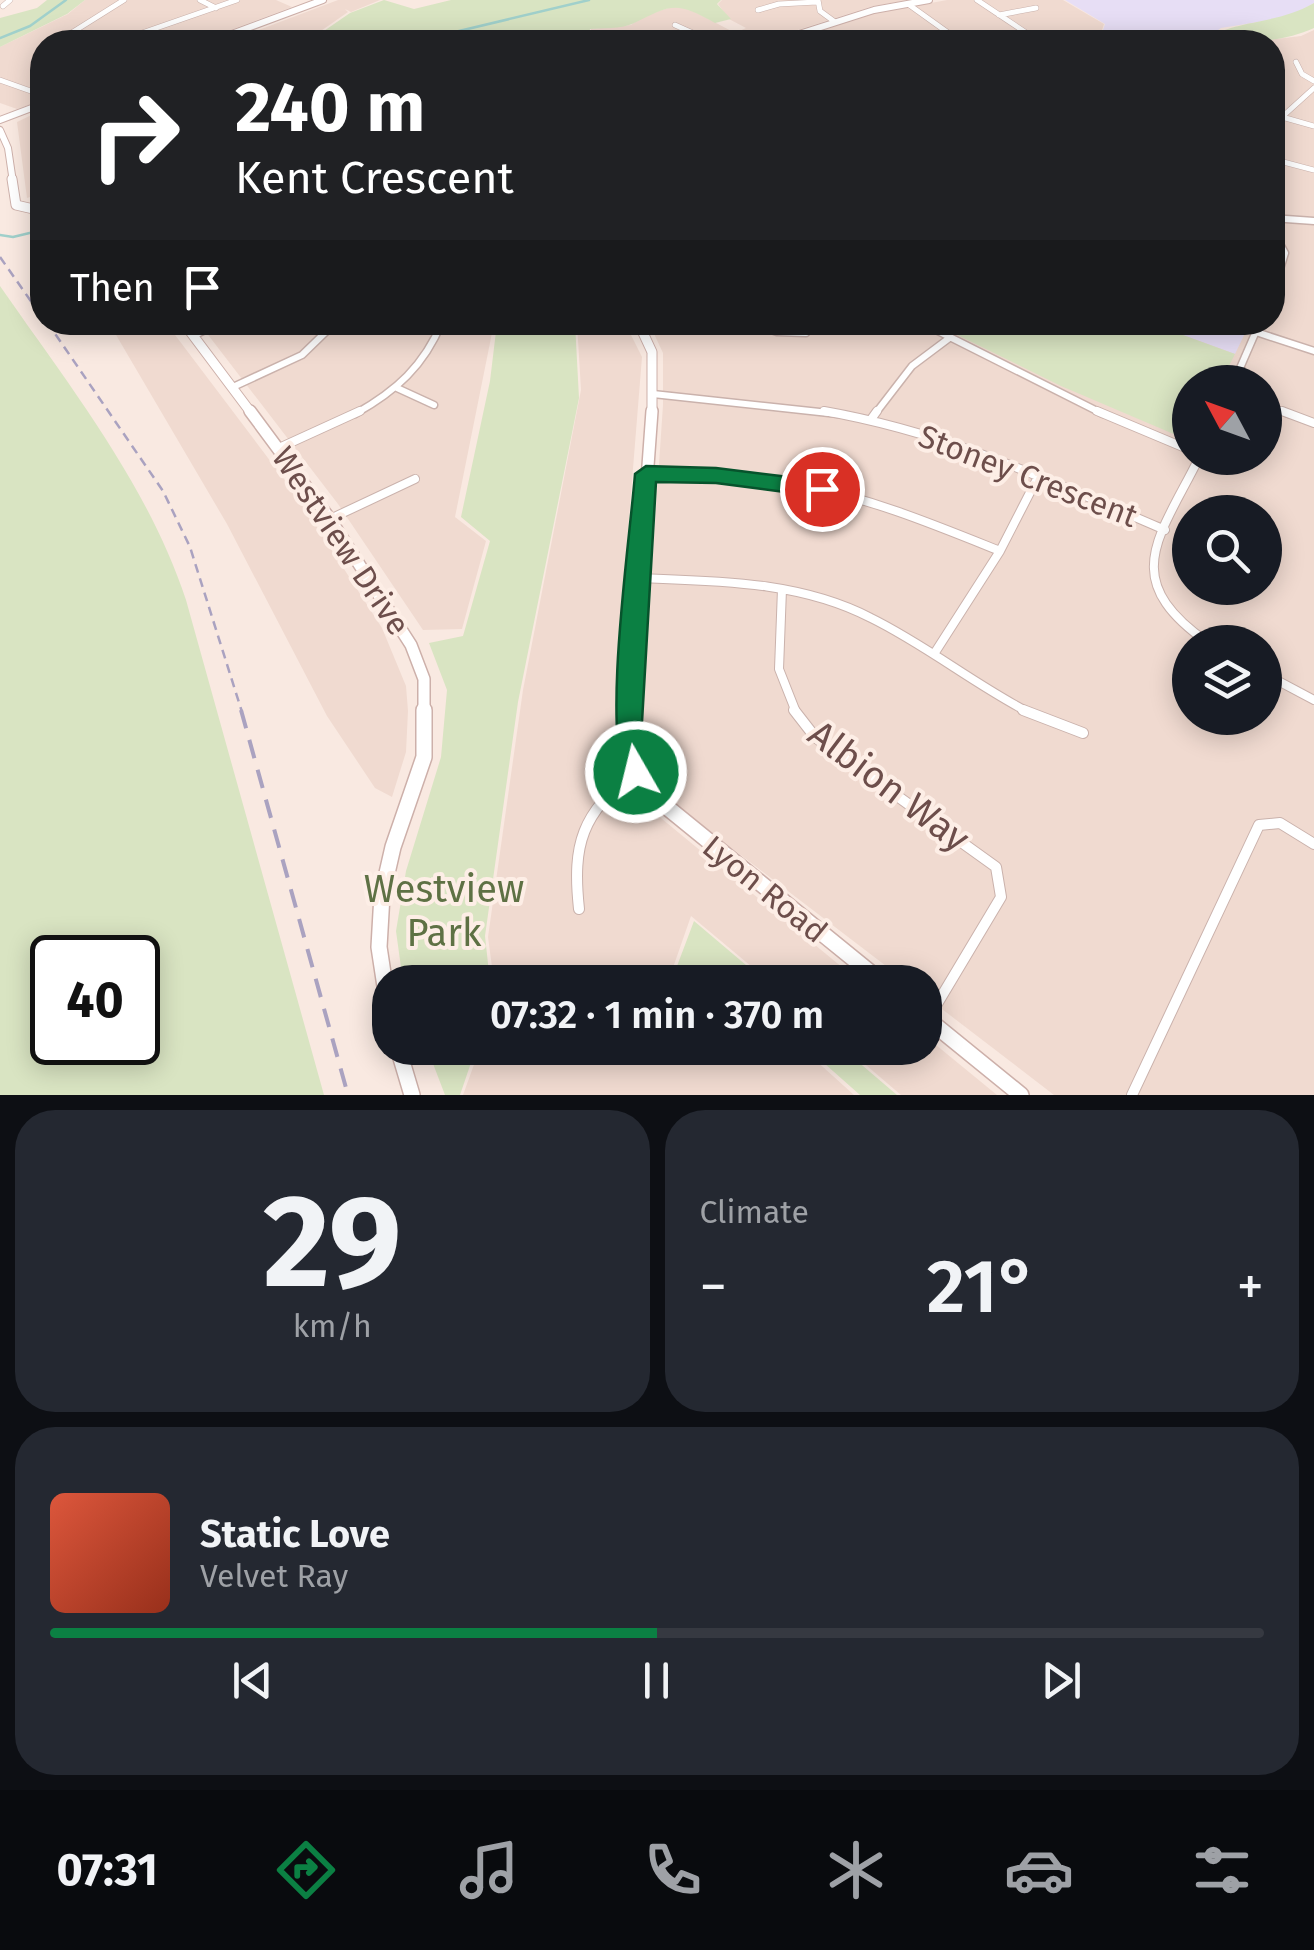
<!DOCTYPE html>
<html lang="en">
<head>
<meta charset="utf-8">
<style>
  :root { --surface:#171b24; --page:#242831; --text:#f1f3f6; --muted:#9ea1a6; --line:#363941; --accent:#0b8043 }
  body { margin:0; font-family:"Fira Sans",sans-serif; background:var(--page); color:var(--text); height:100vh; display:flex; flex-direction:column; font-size:38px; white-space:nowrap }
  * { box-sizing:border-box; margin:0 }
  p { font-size:32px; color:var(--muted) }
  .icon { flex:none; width:55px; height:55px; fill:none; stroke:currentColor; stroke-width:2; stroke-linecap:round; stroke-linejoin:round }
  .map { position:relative; height:1095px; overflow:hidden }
  .drawer { display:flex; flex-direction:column; gap:15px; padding:15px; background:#0d0f14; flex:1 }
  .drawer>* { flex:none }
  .hud { position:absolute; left:30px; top:30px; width:1255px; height:305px; border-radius:40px; box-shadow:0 5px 25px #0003; background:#202124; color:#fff; overflow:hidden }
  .needle { width:65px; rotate:311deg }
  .tools { position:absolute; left:1172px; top:365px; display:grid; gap:20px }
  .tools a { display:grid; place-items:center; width:110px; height:110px; border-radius:50%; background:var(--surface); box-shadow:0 5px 25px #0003; font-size:50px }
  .speed { position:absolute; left:30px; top:935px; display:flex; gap:20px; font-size:50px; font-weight:700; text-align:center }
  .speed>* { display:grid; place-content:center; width:130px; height:130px; border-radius:50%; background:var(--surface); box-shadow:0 5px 25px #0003; line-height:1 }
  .speed .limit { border:5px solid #111; border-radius:15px; background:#fff; color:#111 }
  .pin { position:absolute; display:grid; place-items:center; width:85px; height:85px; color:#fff; margin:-42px; border:5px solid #fff; border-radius:50%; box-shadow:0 2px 10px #0007 }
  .me { position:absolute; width:110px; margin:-55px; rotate:352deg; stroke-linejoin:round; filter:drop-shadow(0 0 8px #0008) }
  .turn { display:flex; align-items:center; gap:35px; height:210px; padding:0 40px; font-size:45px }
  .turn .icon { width:130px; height:130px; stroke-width:2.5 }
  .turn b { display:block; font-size:70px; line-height:85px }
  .then { display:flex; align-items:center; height:95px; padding:0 40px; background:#0003; gap:20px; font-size:38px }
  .big { font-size:75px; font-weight:600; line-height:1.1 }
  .drawer .card { flex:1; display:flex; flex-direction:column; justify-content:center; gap:15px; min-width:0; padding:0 35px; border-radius:40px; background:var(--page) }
  .drawer .dial { align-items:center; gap:0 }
  .dial b { font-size:130px; line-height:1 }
  .song { display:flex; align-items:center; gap:30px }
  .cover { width:120px; height:120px; border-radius:15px; background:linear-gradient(135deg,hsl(10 70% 55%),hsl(10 70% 35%)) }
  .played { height:10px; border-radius:5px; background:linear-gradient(90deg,var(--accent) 50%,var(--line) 50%) }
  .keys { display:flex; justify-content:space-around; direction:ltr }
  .heat { display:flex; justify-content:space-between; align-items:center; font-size:55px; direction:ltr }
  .drawer .tiles { flex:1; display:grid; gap:15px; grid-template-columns:1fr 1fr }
  .card:last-child { grid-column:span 2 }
  .trip { position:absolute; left:372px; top:965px; width:570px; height:100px; border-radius:40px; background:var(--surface); box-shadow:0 5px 25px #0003; font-weight:600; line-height:100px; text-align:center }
  .dock { display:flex; height:160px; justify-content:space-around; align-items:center; background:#090b0e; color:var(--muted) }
  .dock .icon { width:70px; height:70px }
  .dock .on { color:var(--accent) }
  .dock b { font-size:45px; color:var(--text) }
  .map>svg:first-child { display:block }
</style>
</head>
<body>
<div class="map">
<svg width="1314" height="1095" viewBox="0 0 1314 1095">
  <rect width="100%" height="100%" fill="#f9e9e1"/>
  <path fill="#f0dad0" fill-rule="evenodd" d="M 85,0 L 276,0 L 292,7 L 198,42 L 42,42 L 42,100 L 17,109 L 0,103 L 0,47 L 68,14 Z
    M 338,0 L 380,0 L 351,12 L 345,9 L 348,12 L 305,42 L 227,42 Z
    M 722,0 L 909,0 L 873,6 L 760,42 L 589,42 L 591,29 L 631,25 L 645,15 L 672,7 L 686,7 L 735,33 L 746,28 L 729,19 L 718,4 Z
    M 947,0 L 1063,0 L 1104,24 L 1098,42 L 786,42 L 872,14 Z
    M 1314,30 L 1314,1095 L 1054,1095 L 925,996 L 925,982 L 907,982 L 662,795 L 644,770 L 641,730 L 663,405 L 663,353 L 649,323 L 1272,322 L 1272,42 L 1252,42 L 1301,36 ZM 1190,382 L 1265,382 L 1265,458 L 1190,458 ZM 1190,512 L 1265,512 L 1265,588 L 1190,588 ZM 1190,642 L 1265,642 L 1265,718 L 1190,718 Z
    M 42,110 L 42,193 L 27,198 L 17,122 Z
    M 109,323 L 166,323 L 299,499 L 382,628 L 406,686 L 408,711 L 406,752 L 392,797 L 375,788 L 327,716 L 227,524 Z
    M 199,323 L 494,323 L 455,517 L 486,541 L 462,629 L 423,630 L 338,504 Z
    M 577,323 L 625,323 L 642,357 L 616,679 L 615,756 L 633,795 L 860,982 L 770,982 L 691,916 L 668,982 L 494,982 L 488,937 L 523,690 L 581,390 Z
    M 925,1036 L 997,1095 L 901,1095 L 846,1048 L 925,1048 Z
    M 480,1048 L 802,1048 L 854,1095 L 463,1095 Z"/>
  <path fill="#e7def5" d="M 1065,0 L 1314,0 L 1314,3 L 1289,17 L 1221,28 L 1200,42 L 1099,42 L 1105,24 Z
    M 1150,323 L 1250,323 L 1235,354 Z"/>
  <path fill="#d9e4c2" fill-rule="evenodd" d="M 47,0 L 85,0 L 67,14 L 0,47 L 0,18 L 37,8 Z
    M 384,0 L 414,9 L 451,0 L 721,0 L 717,4 L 731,19 L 715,23 C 675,0 671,5 632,24 C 621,29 602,28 590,29 L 588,42 L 527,42 L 527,37 L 511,42 L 308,42 L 350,13 Z
    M 1314,3 L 1314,28 C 1279,44 1238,43 1200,42 C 1236,18 1274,26 1314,3 Z
    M 0,286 C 70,387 147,483 186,600 L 324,1095 L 0,1095 ZM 52,958 L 138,958 L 138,1042 L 52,1042 Z
    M 497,323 L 575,323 L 579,398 L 518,702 L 485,936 L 490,982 L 403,982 L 396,931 L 406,871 L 441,757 L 447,690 L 429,643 L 463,636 L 490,541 L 461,517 L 490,381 Z
    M 933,323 L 1150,323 L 1235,354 L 1221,382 L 1190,382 L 1190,441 L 1061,386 Z
    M 694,921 L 766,982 L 671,982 Z
    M 427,1048 L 476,1048 L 460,1095 L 445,1095 Z
    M 807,1048 L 842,1048 L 897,1095 L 860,1095 Z"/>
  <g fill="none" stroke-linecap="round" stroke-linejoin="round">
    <path stroke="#a0d0cb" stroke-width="2.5" d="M 0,38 L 30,26 L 66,0
      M 413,42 L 589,0
      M 0,235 L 13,237 L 42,230"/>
    <g stroke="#cab2ac" stroke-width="6">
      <path id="street-far3" d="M 200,0 L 216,8
        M 818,0 L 820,11 L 835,22
        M 977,0 L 1040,42
        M 908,4 L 961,42
        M 3,6 L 10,0
        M 758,10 L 779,4 L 817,2
        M 999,15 L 1036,8
        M 675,25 L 713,42
        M 793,36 L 805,42
        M 1037,41 L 1063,33
        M 57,42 L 124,0
        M 116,42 L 237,0
        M 1296,62 L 1302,74 L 1314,81
        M 0,80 L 42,95
        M 1282,117 L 1314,126
        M 1272,126 L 1314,88
        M 1272,159 L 1314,170"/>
    </g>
    <g stroke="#cab2ac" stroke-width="9">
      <path id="street-far2" d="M 1272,218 L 1314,221
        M 1272,230 L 1285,253 L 1272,295
        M 748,322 L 777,332 L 806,333
        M 920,322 L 1103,414
        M 1256,332 L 1314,351
        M 193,336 L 221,322
        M 1234,382 L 1260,322
        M 233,387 L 302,355 L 336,322
        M 397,388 L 434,405
        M 653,394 L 838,414
        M 1265,405 L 1289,414
        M 355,414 C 396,391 424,366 442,322
        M 875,414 L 912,366 L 948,339"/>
    </g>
    <g stroke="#cab2ac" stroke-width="10">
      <path id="street-far1" d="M 824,411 C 949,433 1050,481 1165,530
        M 1097,411 L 1190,450
        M 1282,411 L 1314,423
        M 872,418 L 877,411
        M 279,448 L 360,411
        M 1199,458 C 1159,538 1118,579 1207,642
        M 646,474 C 698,475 750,476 801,485 C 870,498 935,525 1000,551
        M 330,519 L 415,479
        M 639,578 C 717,581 800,581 871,618 C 926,645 974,684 1028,712
        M 782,589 L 779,669 L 796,712
        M 934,654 L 1000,551 L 1039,475
        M 1265,674 L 1314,700"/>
    </g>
    <g stroke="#cab2ac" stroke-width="12">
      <path id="street" d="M 794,710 L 815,737 L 996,867 L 1001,897 L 928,1019
        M 1023,710 L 1083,733
        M 579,909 C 572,843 582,814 634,772
        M 1132,1095 L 1259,825 L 1280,823 L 1314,844"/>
    </g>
    <g stroke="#cdb0aa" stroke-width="8">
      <path id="secondary-far3" d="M 210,42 L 323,0
        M 774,42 L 874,10 L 929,0
        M 0,120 L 42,104
        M 0,130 L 8,148 L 13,182"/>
    </g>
    <g stroke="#cdb0aa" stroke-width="11">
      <path id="secondary-far2" d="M 12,179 L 16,205 L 42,211
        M 183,322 L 252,414
        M 638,322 L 652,352 L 652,414"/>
    </g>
    <g stroke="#cdb0aa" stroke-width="14">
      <path id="secondary-far1" d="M 250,411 L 330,519 L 411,645 L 424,679 L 424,712
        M 630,712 L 652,411"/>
    </g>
    <g stroke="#cdb0aa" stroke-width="18">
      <path id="secondary" d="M 630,710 L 635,772 L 647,791 L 882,982
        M 925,1017 L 1021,1095
        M 390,1019 L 379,947 L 382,895 L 393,847 L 424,757 L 424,710
        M 398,1048 L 412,1095"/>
    </g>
    <use href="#street-far3" stroke="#fff" stroke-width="5"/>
    <use href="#street-far2" stroke="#fff" stroke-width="6"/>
    <use href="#street-far1" stroke="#fff" stroke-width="8"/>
    <use href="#street" stroke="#fff" stroke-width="10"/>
    <use href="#secondary-far3" stroke="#fff" stroke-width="6"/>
    <use href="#secondary-far2" stroke="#fff" stroke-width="9"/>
    <use href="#secondary-far1" stroke="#fff" stroke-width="11"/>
    <use href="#secondary" stroke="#fff" stroke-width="15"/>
    <path stroke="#aaa2c0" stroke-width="2.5" stroke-dasharray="9 6" stroke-linecap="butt" d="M 0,257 L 42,317
      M 47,322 L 163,491 L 190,547 L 242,712"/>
    <path stroke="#aaa2c0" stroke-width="4" stroke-dasharray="19 12" stroke-linecap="butt" d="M 241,710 L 348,1095"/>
  </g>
  <path fill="#0b8043" stroke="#07532c" stroke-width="2.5" d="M 646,466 L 716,468 L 822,481 L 833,489 L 822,497 L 716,483 L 656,482 L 642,722 L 649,772 L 645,780 L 636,784 L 626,780 C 602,728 630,539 635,474 Z"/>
  <g text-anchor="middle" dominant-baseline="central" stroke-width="8" stroke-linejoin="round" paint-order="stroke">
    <g font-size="32" fill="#6d4e4b" stroke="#fdeee6">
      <text transform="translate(1028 476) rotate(21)">Stoney Crescent</text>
      <text transform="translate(341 541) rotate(56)">Westview Drive</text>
      <text transform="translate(765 889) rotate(39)">Lyon Road</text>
    </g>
    <g font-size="38" fill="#6d4e4b" stroke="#fdeee6">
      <text transform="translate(889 786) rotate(37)">Albion Way</text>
    </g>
    <g font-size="38" fill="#5e7144" stroke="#fdeee6">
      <text x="444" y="889">Westview<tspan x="444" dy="44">Park</tspan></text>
    </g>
  </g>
</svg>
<div class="tools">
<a><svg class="needle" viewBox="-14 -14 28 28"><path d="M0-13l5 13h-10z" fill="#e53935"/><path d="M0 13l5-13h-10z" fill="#9ea1a6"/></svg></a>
<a><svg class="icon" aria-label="search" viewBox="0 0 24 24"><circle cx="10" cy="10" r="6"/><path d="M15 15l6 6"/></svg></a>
<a><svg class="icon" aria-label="layers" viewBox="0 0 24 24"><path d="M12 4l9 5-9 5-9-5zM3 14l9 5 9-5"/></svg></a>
</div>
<div class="speed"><div class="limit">40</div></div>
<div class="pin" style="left:822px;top:489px;background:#d93025"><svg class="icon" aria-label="arrive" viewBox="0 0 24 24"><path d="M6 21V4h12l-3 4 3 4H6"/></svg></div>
<svg class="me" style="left:636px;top:772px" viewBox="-20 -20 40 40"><circle r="17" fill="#0b8043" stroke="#fff" stroke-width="3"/><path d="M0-11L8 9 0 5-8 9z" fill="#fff"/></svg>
<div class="trip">07:32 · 1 min · 370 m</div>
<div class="hud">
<div class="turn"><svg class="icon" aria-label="right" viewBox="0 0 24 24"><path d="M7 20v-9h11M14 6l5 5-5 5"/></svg><div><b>240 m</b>Kent Crescent</div></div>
<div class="then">Then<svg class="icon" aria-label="arrive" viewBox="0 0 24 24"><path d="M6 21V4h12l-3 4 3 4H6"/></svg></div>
</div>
</div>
<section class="drawer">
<div class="tiles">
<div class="card dial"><b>29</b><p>km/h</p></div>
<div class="card"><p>Climate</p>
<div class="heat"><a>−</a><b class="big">21°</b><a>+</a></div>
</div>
<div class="card">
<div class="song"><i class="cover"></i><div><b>Static Love</b><p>Velvet Ray</p></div></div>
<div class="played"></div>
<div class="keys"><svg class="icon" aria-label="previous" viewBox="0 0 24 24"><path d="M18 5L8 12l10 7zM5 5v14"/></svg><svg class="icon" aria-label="pause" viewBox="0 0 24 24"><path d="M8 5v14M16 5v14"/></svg><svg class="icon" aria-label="next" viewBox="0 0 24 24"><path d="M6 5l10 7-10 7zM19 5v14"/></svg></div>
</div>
</div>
</section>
<nav class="dock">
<b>07:31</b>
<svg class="icon on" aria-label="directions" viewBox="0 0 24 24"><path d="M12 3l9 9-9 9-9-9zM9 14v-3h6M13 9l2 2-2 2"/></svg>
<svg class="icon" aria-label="music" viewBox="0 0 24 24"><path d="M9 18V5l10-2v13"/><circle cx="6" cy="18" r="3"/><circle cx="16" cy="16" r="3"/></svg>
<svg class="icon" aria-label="phone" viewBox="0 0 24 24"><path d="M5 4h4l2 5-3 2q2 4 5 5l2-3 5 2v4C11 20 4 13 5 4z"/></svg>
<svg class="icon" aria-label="climate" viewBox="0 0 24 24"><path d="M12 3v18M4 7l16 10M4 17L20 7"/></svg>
<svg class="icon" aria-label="car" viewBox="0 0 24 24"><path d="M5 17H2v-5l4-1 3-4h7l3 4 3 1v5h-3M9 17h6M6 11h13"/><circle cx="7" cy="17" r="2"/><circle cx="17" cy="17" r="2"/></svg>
<svg class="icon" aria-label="filters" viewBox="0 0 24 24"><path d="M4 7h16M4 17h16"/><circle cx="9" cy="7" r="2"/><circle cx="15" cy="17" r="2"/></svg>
</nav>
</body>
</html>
